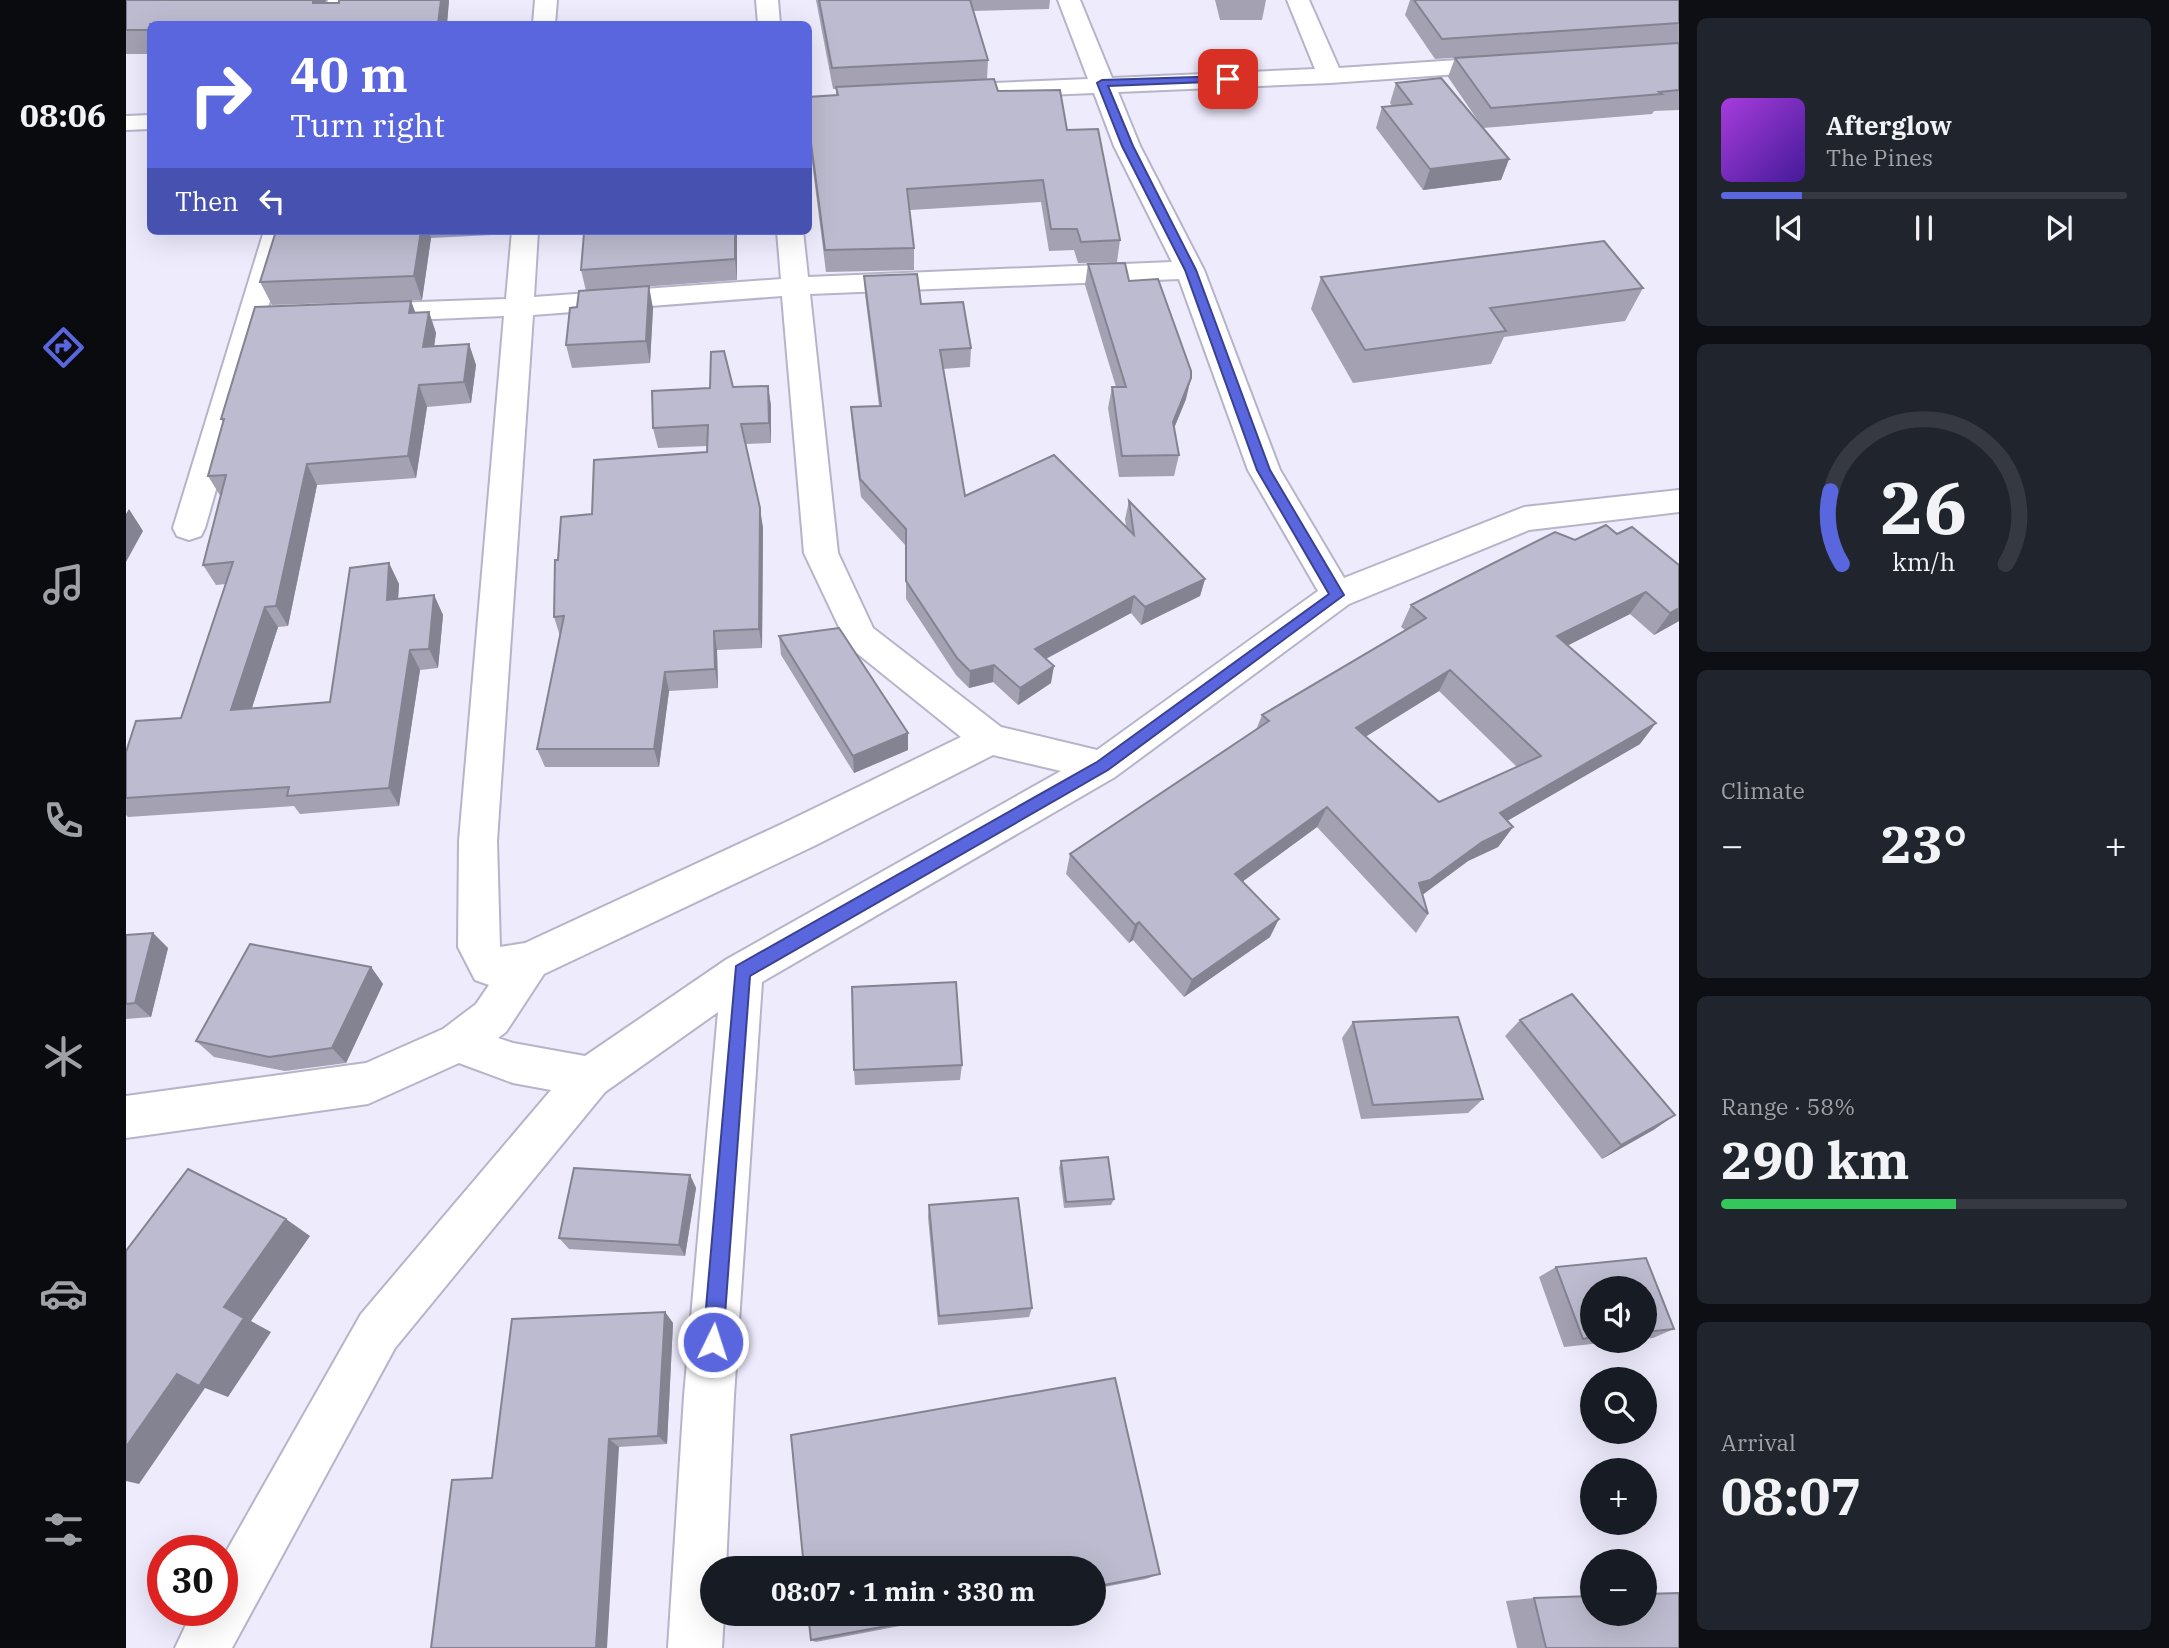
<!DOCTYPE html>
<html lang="en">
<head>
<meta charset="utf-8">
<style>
  :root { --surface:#171b24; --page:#20242c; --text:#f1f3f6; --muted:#9ea1a6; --line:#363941; --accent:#5966dd }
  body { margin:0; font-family:"IBM Plex Serif",serif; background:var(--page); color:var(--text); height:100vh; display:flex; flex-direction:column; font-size:26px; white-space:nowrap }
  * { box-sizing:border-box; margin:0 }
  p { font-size:23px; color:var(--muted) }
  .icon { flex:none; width:38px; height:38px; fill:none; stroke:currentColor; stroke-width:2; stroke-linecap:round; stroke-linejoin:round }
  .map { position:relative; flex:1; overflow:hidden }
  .drawer { display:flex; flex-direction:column; gap:18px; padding:18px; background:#0d0f14; width:490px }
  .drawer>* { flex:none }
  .guide { position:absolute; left:21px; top:21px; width:665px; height:214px; border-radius:10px; box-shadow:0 7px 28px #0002; background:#5966dd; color:#fff; overflow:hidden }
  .fabs { position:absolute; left:1454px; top:1276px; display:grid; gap:14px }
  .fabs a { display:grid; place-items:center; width:77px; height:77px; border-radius:50%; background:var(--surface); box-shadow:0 7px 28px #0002; font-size:35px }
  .speed { position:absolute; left:21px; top:1535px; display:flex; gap:14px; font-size:35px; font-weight:700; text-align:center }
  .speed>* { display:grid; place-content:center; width:91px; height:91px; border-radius:50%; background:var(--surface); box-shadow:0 7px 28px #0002; line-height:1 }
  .speed .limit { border:10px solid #d22; background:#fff; color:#111 }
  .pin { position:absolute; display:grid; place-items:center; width:60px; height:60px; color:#fff; margin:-30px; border-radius:14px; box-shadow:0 4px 10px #0006 }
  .me { position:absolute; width:77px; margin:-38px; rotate:4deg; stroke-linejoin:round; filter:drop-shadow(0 0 5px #0008) }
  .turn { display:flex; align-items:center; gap:24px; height:147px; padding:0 28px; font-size:32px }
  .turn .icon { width:91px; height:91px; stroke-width:2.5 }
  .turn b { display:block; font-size:49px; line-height:60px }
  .then { display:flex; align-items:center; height:66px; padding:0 28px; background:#0003; gap:14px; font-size:26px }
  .big { font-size:52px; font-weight:700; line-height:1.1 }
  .drawer .tile { flex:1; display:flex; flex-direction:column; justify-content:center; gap:10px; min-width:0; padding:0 24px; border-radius:10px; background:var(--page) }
  .drawer .dial { align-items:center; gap:0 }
  .dial svg { height:182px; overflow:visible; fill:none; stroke:var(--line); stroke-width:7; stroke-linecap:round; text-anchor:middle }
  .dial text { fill:var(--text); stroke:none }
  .song { display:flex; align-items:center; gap:21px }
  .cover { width:84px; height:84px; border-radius:10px; background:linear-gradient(135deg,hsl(280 70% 55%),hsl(260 70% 35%)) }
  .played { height:7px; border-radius:4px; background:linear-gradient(90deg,var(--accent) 20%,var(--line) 20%) }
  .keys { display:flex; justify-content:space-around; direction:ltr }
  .heat { display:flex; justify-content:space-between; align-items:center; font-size:38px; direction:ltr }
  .charge { height:10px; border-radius:5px; background:linear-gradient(90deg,#34c759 58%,var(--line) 0) }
  .trip { position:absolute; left:574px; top:1556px; width:406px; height:70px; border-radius:35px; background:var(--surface); box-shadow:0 7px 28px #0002; font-weight:700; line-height:70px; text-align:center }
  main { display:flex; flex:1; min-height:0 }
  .tabs { display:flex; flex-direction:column; width:126px; justify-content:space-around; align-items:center; background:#090b0e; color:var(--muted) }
  .tabs .icon { width:49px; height:49px }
  .tabs .selected { color:var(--accent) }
  .tabs b { font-size:32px; color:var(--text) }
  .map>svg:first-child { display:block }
</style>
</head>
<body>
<main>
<nav class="tabs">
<b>08:06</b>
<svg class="icon selected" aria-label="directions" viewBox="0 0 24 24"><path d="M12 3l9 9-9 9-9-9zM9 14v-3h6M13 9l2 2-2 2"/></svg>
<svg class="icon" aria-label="music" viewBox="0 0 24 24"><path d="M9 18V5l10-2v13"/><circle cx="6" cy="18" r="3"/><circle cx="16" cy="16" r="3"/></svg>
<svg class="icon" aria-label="phone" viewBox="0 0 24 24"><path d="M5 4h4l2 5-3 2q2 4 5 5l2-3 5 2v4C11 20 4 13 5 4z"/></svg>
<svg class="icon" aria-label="climate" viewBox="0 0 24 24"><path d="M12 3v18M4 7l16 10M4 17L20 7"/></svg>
<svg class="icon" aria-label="car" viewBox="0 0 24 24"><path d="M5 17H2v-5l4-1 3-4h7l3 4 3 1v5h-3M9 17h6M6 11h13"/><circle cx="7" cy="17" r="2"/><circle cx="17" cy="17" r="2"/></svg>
<svg class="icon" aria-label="filters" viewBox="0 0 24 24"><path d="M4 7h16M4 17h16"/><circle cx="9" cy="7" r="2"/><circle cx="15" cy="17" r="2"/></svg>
</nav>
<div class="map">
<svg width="1553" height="1648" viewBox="0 0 1553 1648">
  <rect width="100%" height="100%" fill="#edebfc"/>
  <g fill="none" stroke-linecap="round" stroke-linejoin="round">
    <g stroke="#b6b4c8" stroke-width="4">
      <path id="minor" d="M 202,0 L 224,0 L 219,24 L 197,24 Z
        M 409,0 L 431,0 L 429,24 L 407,24 Z
        M 630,0 L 652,0 L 654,24 L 632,24 Z
        M 932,0 L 954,0 L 986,78 L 1189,69 L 1161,0 L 1183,0 L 1213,68 L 1376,57 L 1384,59 L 1388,64 L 1384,69 L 1376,71 L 1204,83 L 992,92 L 1014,146 L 1078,270 L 1154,470 L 1218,578 L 1398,507 L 1553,490 L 1553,512 L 1403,530 L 1223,604 L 989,777 L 636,982 L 608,1396 L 600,1568 L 586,1568 L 586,1614 L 598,1614 L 596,1648 L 542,1648 L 558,1396 L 592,1012 L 479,1092 L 269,1348 L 106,1648 L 49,1648 L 67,1610 L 96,1610 L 96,1559 L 235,1314 L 425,1090 L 387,1083 L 333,1063 L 242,1104 L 0,1138 L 0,1096 L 240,1063 L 317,1029 L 350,1004 L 363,985 L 349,980 L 332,947 L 333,841 L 378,316 L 238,322 L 228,319 L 224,313 L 228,307 L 238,304 L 380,299 L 386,231 L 412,231 L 408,297 L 655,279 L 651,231 L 677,231 L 682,277 L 1046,262 L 988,146 L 968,93 L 821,99 L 812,97 L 809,92 L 812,87 L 821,85 L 962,79 ZM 1053,279 L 1122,470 L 1192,591 L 971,750 L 875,727 L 747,628 L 712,553 L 684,294 ZM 656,296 L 678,553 L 722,646 L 835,737 L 660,822 L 399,943 L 374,947 L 371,841 L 407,315 ZM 867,755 L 935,771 L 601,959 L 459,1056 L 387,1043 L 372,1038 L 380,1032 L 418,974 L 688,846 Z
        M 24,115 L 24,129 L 0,130 L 0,116 Z
        M 138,231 L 164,231 L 79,528 L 75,536 L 63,540 L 51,536 L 47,528 Z"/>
    </g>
    <use href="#minor" fill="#fff" fill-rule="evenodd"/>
  </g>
  <path fill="#a3a1b2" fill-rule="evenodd" d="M 0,0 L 200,0 L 199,3 L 323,0 L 321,24 L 24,24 L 24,54 L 0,54 Z
    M 690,0 L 924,0 L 923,9 L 847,11 L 862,60 L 861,79 L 872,91 L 941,130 L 994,240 L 991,262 L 952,263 L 948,250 L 923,251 L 915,202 L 784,210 L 788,248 L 788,270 L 700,272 L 682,131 L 682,97 L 710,95 L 710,89 L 707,89 Z
    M 1089,0 L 1140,0 L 1136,20 L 1094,20 Z
    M 1284,0 L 1553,0 L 1553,110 L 1528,111 L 1526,114 L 1357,128 L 1322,77 L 1329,58 L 1553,43 L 1309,59 L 1279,15 Z
    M 1270,83 L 1383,159 L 1375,180 L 1297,190 L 1250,128 L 1256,107 L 1266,106 L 1264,103 Z
    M 150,231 L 367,231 L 366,235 L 305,238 L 296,300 L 146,305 L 134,282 Z
    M 611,231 L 611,280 L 460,291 L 455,270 L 461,233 Z
    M 962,264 L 1003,281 L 1060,399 L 1048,428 L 1053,455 L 1048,476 L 993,477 L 982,408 L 986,387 L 990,387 L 959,285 Z
    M 738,276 L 795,304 L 845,348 L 844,367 L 817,369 L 839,496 L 1000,527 L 999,519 L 1003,501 L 1079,579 L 1074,596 L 1015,625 L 1005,613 L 920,659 L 925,683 L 892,705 L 867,682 L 843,688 L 830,675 L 780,599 L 780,546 L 735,497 L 726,425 L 725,407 L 753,406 L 739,294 Z
    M 1195,277 L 1517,288 L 1499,321 L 1378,337 L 1365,364 L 1227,383 L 1185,309 Z
    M 285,301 L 289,313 L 303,312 L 310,333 L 308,346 L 343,344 L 350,365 L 345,403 L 301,407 L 290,478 L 191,485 L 162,626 L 152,627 L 126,708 L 204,702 L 263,563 L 273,584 L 272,598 L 308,595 L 317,615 L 312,668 L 294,670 L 273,806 L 174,814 L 168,806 L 2,817 L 0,815 L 0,752 L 55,718 L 100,584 L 90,585 L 77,565 L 95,497 L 82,476 L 97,422 L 95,419 Z
    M 527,308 L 524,363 L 446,368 L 440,345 Z
    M 642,386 L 645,406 L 645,443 L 620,444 L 637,528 L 636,648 L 591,650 L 592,688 L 543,691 L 533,767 L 419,767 L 411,749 L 434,636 L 428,617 L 432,560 L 466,514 L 581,452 L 581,446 L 532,448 L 527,428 L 584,388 Z
    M 1480,525 L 1553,621 L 1528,635 L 1504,614 L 1442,645 L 1514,744 L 1381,821 L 1387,827 L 1372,847 L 1342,861 L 1297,894 L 1302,914 L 1290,933 L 1191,827 L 1117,881 L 1144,937 L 1058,997 L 1007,940 L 1003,943 L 940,874 L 944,854 L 1130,730 L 1136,715 L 1279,630 L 1275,627 L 1285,605 L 1449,540 ZM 1313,691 L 1391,767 L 1313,802 L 1240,736 Z
    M 653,636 L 782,750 L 728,773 L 655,655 Z
    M 27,933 L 42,948 L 25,1017 L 0,1019 L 0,935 Z
    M 245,967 L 257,984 L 220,1063 L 159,1071 L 88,1057 L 70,1041 Z
    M 1394,1020 L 1529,1129 L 1476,1159 L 1379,1036 Z
    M 1227,1022 L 1357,1099 L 1342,1113 L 1235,1119 L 1216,1038 Z
    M 836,1065 L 834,1080 L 729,1085 L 728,1070 Z
    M 935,1161 L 988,1199 L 985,1205 L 938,1208 L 933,1168 Z
    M 564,1175 L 570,1188 L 559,1256 L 443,1249 L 433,1238 Z
    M 803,1205 L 906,1308 L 903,1317 L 812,1325 L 802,1217 Z
    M 1520,1258 L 1548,1329 L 1527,1338 L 1519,1339 L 1519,1288 L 1466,1288 L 1466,1340 L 1503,1340 L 1438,1347 L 1413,1277 L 1430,1267 Z
    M 539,1312 L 547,1323 L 541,1444 L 493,1447 L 366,1478 Z
    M 968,1568 L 1034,1574 L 1020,1579 L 968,1589 Z
    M 1408,1598 L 1553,1648 L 1391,1648 L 1380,1601 Z
    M 682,1614 L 837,1614 L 690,1642 L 685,1640 Z"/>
  <path fill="#848391" d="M 187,0 L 200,0 L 195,24 L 187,3 Z
    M 315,0 L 323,0 L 321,24 L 312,24 Z
    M 1383,159 L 1375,180 L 1297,190 L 1304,169 Z
    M 295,231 L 303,231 L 305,238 L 296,300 L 288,276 Z
    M 609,231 L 611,231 L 611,280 L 609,259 Z
    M 523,286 L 527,308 L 524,363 L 520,341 Z
    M 285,301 L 293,322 L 283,313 Z
    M 303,312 L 310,333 L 305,369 L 297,347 Z
    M 343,344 L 350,365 L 345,403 L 338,382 Z
    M 1065,378 L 1060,399 L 1042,443 L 1047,422 Z
    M 293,385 L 301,407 L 290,478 L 282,456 Z
    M 642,386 L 645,406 L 645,443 L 643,423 Z
    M 181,464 L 191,485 L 162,626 L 150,606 Z
    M 634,508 L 637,528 L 636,648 L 633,629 Z
    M 3,509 L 17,531 L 0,562 L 0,514 Z
    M 263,563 L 273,584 L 271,620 L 261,600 Z
    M 1079,579 L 1074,596 L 1015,625 L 1019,607 Z
    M 1520,592 L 1504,614 L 1417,658 L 1431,636 Z
    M 308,595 L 317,615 L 312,668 L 303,649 Z
    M 1008,596 L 1005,613 L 906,666 L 909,649 Z
    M 139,607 L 152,627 L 119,729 L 105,710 Z
    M 1553,608 L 1553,621 L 1528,635 L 1544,613 Z
    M 588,631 L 591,650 L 592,688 L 589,669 Z
    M 284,650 L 294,670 L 273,806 L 263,788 Z
    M 868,665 L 867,682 L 843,688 L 844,671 Z
    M 928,666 L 925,683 L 892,705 L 894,688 Z
    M 1324,670 L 1313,691 L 1220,749 L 1230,728 Z
    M 539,672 L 543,691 L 533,767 L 528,749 Z
    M 1530,723 L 1514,744 L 1360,833 L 1374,813 Z
    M 782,733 L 782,750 L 728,773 L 727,756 Z
    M 1201,807 L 1191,827 L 1101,893 L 1109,874 Z
    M 1387,827 L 1372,847 L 1342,861 L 1291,899 L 1293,883 L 1356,842 Z
    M 1153,919 L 1144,937 L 1058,997 L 1066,980 Z
    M 1013,922 L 1007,940 L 1003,943 L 1009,925 Z
    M 27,933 L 42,948 L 25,1017 L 9,1003 Z
    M 245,967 L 257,984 L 220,1063 L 206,1048 Z
    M 1549,1115 L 1529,1129 L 1476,1159 L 1495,1145 Z
    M 564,1175 L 570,1188 L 559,1256 L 553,1245 Z
    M 160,1219 L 184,1236 L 125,1321 L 145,1332 L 102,1397 L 79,1388 L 13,1484 L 0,1481 L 0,1447 Z
    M 539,1312 L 547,1323 L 541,1444 L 532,1436 Z
    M 483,1439 L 493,1447 L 481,1648 L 470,1648 Z"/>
  <path fill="#bdbbcf" stroke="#848391" stroke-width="2" fill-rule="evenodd" d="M 0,0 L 187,0 L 187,3 L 213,3 L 213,0 L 315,0 L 312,24 L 24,24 L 24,30 L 0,30 Z
    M 693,0 L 844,0 L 862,60 L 706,68 Z
    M 1288,0 L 1553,0 L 1553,23 L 1316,39 Z
    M 1553,43 L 1553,90 L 1533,92 L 1536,94 L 1365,108 L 1329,58 Z
    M 1315,78 L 1383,159 L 1304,169 L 1256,107 L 1286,104 L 1270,83 Z
    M 868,79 L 872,91 L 934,90 L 941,130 L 972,129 L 994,240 L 955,242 L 951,229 L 925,229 L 917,180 L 781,189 L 788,248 L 699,250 L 682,120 L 682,97 L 712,95 L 710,87 Z
    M 150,231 L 295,231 L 288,276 L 134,282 Z
    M 461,231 L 609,231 L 609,259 L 455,270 L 458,233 L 461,233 Z
    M 1478,241 L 1517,288 L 1364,308 L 1380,331 L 1239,350 L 1195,277 Z
    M 999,263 L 1003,281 L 1032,279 L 1065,371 L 1065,378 L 1047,422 L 1053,455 L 996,456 L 986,387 L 1000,387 L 962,264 Z
    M 791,274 L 795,304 L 837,302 L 845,348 L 814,350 L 839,496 L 928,455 L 1008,535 L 1003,501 L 1079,579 L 1019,607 L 1008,596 L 909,649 L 928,666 L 894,688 L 868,665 L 844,671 L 831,658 L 780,581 L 780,529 L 734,479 L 725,407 L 755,406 L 738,276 Z
    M 523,286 L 520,341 L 440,345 L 444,308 L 451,307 L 453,291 Z
    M 285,301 L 283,313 L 303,312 L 297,347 L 343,344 L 338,382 L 293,385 L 282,456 L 181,464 L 150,606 L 139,607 L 105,710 L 204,702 L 224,568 L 263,563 L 261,600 L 308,595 L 303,649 L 284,650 L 263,788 L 161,796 L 163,787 L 0,798 L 0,752 L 10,721 L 55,718 L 107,562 L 77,565 L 100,475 L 82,476 L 98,419 L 95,419 L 129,307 Z
    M 598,351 L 607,387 L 642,386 L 643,423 L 615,424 L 634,508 L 633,629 L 588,631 L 589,669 L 539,672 L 528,749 L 411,749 L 438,616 L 428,617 L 429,560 L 432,560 L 435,517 L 466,514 L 468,460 L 581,452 L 582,425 L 527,428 L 526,391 L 584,388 L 585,352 Z
    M 1480,525 L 1491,534 L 1506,527 L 1553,565 L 1553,608 L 1544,613 L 1520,592 L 1431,636 L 1530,723 L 1374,813 L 1387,827 L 1356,842 L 1304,880 L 1293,883 L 1302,914 L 1201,807 L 1109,874 L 1153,919 L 1066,980 L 1013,922 L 1009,925 L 944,854 L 1143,721 L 1136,715 L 1300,618 L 1285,605 L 1429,532 L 1449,540 ZM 1324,670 L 1415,756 L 1313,802 L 1230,728 Z
    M 713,628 L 782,733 L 727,756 L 653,636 Z
    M 27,933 L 9,1003 L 0,1004 L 0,935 Z
    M 124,944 L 245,967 L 206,1048 L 143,1057 L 70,1041 Z
    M 830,982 L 836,1065 L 728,1070 L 726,987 Z
    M 1446,994 L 1549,1115 L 1495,1145 L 1394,1020 Z
    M 1332,1017 L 1357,1099 L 1247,1105 L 1227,1022 Z
    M 982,1157 L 988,1199 L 940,1202 L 935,1161 Z
    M 448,1168 L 564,1175 L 553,1245 L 433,1238 Z
    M 62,1169 L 160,1219 L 98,1307 L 118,1318 L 73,1386 L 51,1374 L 0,1447 L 0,1251 Z
    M 892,1198 L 906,1308 L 813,1316 L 803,1205 Z
    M 1520,1258 L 1548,1329 L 1519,1332 L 1519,1288 L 1466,1288 L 1466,1337 L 1457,1339 L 1430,1267 Z
    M 539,1312 L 532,1436 L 483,1439 L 470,1648 L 305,1648 L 326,1480 L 366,1478 L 386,1319 Z
    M 989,1378 L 1034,1574 L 968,1587 L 968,1568 L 678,1568 L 665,1435 Z
    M 1553,1593 L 1553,1648 L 1420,1648 L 1408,1598 L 1466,1596 L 1466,1614 L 1519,1614 L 1519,1594 Z
    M 682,1614 L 826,1614 L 685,1640 Z"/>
  <path fill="#5966dd" stroke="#3a4290" stroke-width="2" d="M 1102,76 L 1106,77 L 1106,81 L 982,86 L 1007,146 L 1070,270 L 1144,470 L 1218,595 L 982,770 L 624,976 L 597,1342 L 594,1349 L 587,1352 L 580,1349 L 577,1342 L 610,966 L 971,762 L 1203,594 L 1131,470 L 1059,270 L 996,146 L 971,83 L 976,80 Z"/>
</svg>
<div class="fabs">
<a><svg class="icon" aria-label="sound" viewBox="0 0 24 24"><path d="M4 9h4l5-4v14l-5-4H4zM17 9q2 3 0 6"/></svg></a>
<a><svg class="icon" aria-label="search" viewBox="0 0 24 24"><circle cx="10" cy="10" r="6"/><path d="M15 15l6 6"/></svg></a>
<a>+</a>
<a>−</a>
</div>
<div class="speed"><div class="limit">30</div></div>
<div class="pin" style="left:1102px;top:79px;background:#d93025"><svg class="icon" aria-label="arrive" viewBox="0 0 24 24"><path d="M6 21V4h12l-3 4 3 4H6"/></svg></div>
<svg class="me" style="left:587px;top:1342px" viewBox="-20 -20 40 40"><circle r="17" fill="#5966dd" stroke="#fff" stroke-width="3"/><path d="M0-11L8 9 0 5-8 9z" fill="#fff"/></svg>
<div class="trip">08:07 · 1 min · 330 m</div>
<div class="guide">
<div class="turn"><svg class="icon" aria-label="right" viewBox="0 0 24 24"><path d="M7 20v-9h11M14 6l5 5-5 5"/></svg><div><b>40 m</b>Turn right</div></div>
<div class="then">Then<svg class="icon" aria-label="left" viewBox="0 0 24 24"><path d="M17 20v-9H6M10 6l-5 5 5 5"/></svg></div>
</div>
</div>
<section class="drawer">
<div class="tile">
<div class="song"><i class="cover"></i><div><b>Afterglow</b><p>The Pines</p></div></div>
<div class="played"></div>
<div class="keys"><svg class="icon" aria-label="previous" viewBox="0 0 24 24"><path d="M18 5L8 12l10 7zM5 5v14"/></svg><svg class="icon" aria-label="pause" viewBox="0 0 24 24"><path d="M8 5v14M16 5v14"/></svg><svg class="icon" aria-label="next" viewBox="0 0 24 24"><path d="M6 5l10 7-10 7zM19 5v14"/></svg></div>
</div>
<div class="tile dial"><svg viewBox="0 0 100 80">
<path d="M14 69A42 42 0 1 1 86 69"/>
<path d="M14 69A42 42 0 0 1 9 37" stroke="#5966dd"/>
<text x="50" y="56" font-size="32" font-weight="700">26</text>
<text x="50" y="72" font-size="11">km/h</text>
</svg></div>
<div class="tile"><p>Climate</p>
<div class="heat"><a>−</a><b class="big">23°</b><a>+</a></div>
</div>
<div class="tile"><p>Range · 58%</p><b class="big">290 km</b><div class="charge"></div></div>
<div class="tile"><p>Arrival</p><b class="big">08:07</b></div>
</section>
</main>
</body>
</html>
